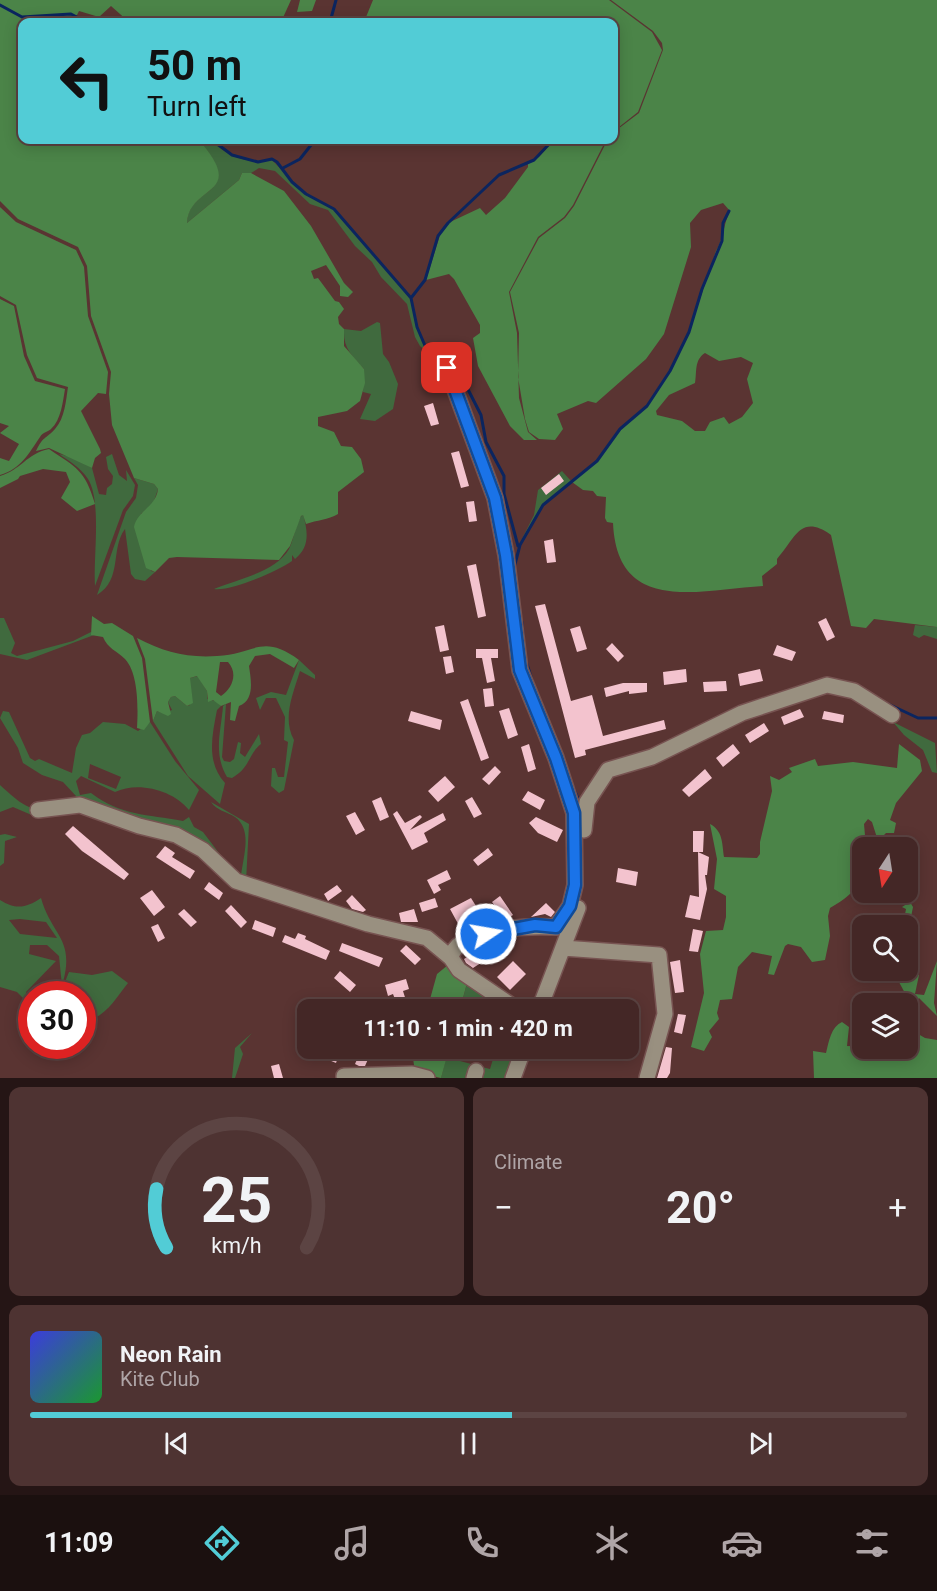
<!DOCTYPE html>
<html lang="en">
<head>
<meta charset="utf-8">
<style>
  :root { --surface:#442726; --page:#4e3332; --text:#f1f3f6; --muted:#afa5a7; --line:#5c4443; --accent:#52ccd6 }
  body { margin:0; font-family:Roboto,sans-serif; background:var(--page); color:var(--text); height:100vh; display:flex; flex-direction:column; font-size:22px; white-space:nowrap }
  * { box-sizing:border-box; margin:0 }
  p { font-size:20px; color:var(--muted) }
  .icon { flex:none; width:33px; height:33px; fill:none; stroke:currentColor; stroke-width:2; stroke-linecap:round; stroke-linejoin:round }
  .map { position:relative; height:1078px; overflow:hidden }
  .side { display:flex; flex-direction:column; gap:9px; padding:9px; background:#251515; flex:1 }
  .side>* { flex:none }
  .guide { position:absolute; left:18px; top:18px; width:600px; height:126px; border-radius:12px; box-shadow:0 3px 15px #0003,0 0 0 2px var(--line); background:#52ccd6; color:#111; overflow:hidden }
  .needle { width:39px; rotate:192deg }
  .tools { position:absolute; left:852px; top:837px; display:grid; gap:12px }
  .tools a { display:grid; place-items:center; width:66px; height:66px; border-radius:12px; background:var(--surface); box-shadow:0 3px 15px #0003,0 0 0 2px var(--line); font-size:30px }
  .speed { position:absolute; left:18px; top:981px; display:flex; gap:12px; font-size:30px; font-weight:700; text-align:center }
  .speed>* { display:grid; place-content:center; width:78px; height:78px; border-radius:50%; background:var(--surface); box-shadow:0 3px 15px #0003,0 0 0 2px var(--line); line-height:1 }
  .speed .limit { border:9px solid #d22; background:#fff; color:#111 }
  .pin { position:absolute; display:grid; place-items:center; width:51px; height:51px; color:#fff; margin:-26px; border-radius:12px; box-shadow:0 3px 9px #0006 }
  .me { position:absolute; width:66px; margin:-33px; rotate:78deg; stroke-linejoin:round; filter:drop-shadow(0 0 4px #0008) }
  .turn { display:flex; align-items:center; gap:21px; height:126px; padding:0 30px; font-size:27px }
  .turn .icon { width:78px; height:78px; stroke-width:2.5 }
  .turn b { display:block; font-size:42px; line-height:51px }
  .big { font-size:45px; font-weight:700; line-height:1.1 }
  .side .tile { flex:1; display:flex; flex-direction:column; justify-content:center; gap:9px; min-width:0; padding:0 21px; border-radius:12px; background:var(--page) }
  .side .dial { align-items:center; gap:0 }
  .dial svg { height:156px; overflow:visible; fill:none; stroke:var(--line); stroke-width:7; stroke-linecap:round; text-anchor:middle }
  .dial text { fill:var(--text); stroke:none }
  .song { display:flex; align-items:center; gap:18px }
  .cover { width:72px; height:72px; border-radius:9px; background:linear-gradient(135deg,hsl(240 70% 55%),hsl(130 70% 35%)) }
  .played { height:6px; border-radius:3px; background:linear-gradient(90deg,var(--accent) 55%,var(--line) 55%) }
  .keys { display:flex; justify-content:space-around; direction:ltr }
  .heat { display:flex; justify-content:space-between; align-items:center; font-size:33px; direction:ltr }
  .side .tiles { flex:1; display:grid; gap:9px; grid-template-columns:1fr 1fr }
  .tile:last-child { grid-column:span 2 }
  .trip { position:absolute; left:297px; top:999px; width:342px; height:60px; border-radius:12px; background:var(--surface); box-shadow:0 3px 15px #0003,0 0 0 2px var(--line); font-weight:700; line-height:60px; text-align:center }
  .menu { display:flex; height:96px; justify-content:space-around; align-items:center; background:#1b100f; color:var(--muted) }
  .menu .icon { width:42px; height:42px }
  .menu .active { color:var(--accent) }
  .menu b { font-size:27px; color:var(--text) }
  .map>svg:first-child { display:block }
</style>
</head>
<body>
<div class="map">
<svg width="937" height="1078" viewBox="0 0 937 1078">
  <rect width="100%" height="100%" fill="#5a3432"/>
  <path fill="#406a3e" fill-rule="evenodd" d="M 199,140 C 214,140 220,150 233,156 C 247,162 258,161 272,160 L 306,195 L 334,209 L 410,298 L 422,342 L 426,348 L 440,355 L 440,359 L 434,358 L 420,346 L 415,337 L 407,304 L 381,277 L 372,262 L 355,246 L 328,210 L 310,204 L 275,171 L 259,168 L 251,173 L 242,173 L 239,180 L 187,223 C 188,184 248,198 199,140 Z
    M 377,322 L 380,323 L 383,354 L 389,362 L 398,384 L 393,409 L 375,421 L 360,419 L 371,394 L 363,392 L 364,369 C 351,355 343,348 344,329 L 361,331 Z
    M 59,454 L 76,458 L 92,468 L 99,494 L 106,495 L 107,488 L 112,484 L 113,476 L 108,469 L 106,457 L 112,454 L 119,475 L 127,481 L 126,470 L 135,485 L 133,496 L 123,510 L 95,586 C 93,557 102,502 88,479 C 81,468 69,461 59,454 Z
    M 562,471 L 571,481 L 542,505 L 519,545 L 534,515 L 538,490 Z
    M 134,478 L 154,484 L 158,489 L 153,504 L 141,514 L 151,571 L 155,572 L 145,581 L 135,579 L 131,574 L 125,529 C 110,549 123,579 97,595 L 126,512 L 136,498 L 138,485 Z
    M 303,514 C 308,532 310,547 295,559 L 292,555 L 292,561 C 278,571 230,592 214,589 C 236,580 276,572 289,549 C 294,539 296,521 303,514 Z
    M 0,618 L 4,618 L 15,643 L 11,653 L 17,656 L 73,641 L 91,632 L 94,635 L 27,660 L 0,654 Z
    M 915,625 L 937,627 L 937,642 L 937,639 L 924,635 L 919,638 L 913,635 Z
    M 299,660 L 315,675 L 315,679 L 300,671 C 293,694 282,718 294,740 L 284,790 L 279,793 L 271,786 L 272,768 L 275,768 L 278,777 L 284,777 L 288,742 L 284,740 L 285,717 L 276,698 L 266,698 L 260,710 L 256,698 L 271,692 L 286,695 Z
    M 198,676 L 207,691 L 207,699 L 216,701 L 221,706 L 217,710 C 212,736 206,762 225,783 L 220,804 L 188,776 L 153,721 L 157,711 L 163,713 L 172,710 L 168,702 L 171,697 L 175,696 L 187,706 L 190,705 L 190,678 Z
    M 226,704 L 222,757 L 224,761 L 230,762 L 234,759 L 238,742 L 241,743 L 240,753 L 245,757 L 259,734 L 261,744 C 248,754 251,767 232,778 L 227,777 C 213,753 221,732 223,706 Z
    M 3,711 L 9,712 L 30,758 L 35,761 L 39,759 L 72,773 L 76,748 L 82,735 L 90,733 L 103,722 L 125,724 L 138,731 L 150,722 L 175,761 L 199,790 L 189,810 C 173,790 138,781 115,792 L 81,776 L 76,781 L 80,795 L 91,793 C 121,816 147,814 183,821 L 189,817 L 194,827 L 203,832 L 225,861 L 205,848 L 75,798 L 76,796 L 63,782 L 42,775 L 23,763 L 18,748 L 0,718 ZM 90,764 L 121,777 L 116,789 L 88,778 Z
    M 893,722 L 935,743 L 937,773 L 932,772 L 923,750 L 904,735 Z
    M 0,785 C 21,804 28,811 57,812 L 34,816 L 13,807 L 0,812 Z
    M 211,802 L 249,824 L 246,882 L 241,876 C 243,857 253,830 235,817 C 226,811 217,811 211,802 Z
    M 5,834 L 17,837 L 5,841 L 4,863 L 0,866 L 0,835 Z
    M 41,898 C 52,937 76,938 62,986 L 59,956 L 47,945 L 30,945 L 29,954 L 56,961 L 26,992 L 31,1000 L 31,1006 L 17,992 L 0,987 L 0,900 C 16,910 26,908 41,898 ZM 20,919 L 46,922 L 57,938 L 20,934 L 9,920 Z
    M 112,971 L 128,983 C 115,999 105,1019 83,1021 L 82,994 L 60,994 L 69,972 L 92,975 Z
    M 467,983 L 511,1010 L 460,1010 Z
    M 252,1033 L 240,1047 L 243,1054 L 235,1078 L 232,1078 L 235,1048 Z
    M 496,1049 L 517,1049 L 506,1078 L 478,1078 L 482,1067 L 490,1069 Z
    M 448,1051 L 462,1055 L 460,1061 L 475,1065 L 471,1078 L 441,1078 Z"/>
  <path fill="#4b8448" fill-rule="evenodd" d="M 0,0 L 291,0 L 281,22 L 129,22 L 111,6 L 99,17 L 79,11 L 77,15 L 23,17 L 0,4 Z
    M 300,0 L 316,0 L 312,11 L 297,12 Z
    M 373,0 L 609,0 L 652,32 L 662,50 L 638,112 L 614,131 L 614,72 L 616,68 L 614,70 L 614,22 L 364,22 Z
    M 611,0 L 937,0 L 937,627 L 874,619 L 866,628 L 851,626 L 831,535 C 800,513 795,539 777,559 L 777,564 L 762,576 L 763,586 C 699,590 617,615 613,523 L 607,522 L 605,518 L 606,497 L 597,496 L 593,491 L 583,490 L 572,482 L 597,461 L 620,429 L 647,406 L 670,372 L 689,332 L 716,251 C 724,238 723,225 730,211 L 723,203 L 701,210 L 690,223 L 691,247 L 664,334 L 646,359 L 596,403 L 588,401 L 557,414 L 563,429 L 555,440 L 539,439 L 529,432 L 525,419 L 518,377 L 519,333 L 510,292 L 539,238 L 565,218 L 574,206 L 607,141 L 614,140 L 614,132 L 639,113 L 663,50 L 662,43 L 653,31 ZM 705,353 L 719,361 L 741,357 L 753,363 L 747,379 L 753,403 L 742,417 L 729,424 L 724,417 L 710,422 L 705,431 L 695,431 L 682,421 L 657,415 L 656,411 L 669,395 L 695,383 C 697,372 694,360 705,353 Z
    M 0,5 L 22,18 L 71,15 L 85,22 L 22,22 L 22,140 L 199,140 C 249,197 189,184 187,223 L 239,180 L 242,173 L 251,173 L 284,191 L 311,226 L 344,283 L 353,292 L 348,297 L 340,296 L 340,286 L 326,265 L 311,271 L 314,279 L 318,278 L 335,301 L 339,302 L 344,309 L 338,317 L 339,324 L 344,329 L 344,346 L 364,369 L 365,383 L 360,401 L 347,411 L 318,417 L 318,426 L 334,432 L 341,446 L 352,447 L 361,459 L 364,472 L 338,492 L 338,514 C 328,520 317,520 306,524 L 303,515 L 301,516 L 290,546 L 279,560 L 177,557 L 169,558 L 155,572 L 146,568 L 134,527 C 137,511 156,507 158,489 L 154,484 L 134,478 L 112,425 L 109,394 L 111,372 L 91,316 L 87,266 L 78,247 L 18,219 L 0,201 Z
    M 554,140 L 606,140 L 573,205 L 564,217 L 538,237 L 509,292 L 517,333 L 519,398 L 528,432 L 537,440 L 524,440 L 510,426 L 478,366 L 473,338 L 480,333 L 480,325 L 454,279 L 449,274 L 426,280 L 441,232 L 448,223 L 480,208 L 486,215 L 505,198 L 528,167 L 528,163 L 539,157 Z
    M 0,207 L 16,222 L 76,250 L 84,267 L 88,316 L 108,372 L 106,394 L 98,393 L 81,411 L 100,449 L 101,453 L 95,458 L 92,468 L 49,448 L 36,451 C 43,436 46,439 55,429 C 65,418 66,400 68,387 L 37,378 L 27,355 L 16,305 L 0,296 Z
    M 0,299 L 14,306 L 24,356 L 35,381 L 65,389 C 63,401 61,420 51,429 C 48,432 43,432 40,437 C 29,453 21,469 0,475 L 0,458 L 9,461 L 19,444 L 0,433 L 9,426 L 0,423 Z
    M 49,449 C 77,468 85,470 95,504 L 77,511 L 61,498 L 70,482 L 66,472 L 43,469 L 20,476 L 18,479 L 0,488 L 0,476 C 21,470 26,454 49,449 Z
    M 92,616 L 104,624 L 112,623 L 133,636 L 142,658 L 150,722 L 144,730 L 137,728 C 138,710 139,674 125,659 C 116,650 108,649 103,637 L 91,635 Z
    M 137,638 C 164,652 186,658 217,656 C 255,654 262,633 299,660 L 294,668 L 270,654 L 255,656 L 249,666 C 251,680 255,700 239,706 L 235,721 L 230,720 L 231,702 L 221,706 L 213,700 L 208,702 L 207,691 L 197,676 L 190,678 L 193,703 L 187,706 L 175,696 L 171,697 L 168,702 L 171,714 L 168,716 L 157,711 L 153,721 L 145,659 ZM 220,662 L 228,662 C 238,673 233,688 221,696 L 216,692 Z
    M 899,744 L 920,760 L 922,771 L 896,803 L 890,820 L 896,823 L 894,833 L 886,833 L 878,841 L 872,822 L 868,819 L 864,824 L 866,847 L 862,848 C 862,882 861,890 830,908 L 828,916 L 830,936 L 825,960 L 812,962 L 801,947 L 788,944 L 785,946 L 774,975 L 768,974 L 772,956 L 752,952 L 738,967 L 732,999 L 720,1000 L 717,1013 L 719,1019 L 709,1031 L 712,1037 L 704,1051 L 691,1047 L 704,993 L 700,954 L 706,931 L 723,930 L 726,917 L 726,896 L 714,889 L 717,859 L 710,824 C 723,831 722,843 724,857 L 757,858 L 760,854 L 760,842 L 772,791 L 770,776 L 779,780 L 792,772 L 789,768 L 815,759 L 818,766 L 853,762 L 897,768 Z
    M 910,902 L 913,907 L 908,932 L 908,926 L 903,925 L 906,909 L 902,907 Z
    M 937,961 L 934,1003 L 937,1016 L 919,998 L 908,1016 L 908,1004 L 903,1003 L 906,995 L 893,971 L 907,971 L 919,975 L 915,994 L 924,995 Z
    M 448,965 L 467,983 L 460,1009 L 427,1010 L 437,974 Z
    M 842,1022 L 849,1027 L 847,1046 L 908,1048 L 908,1028 L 925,1038 L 937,1040 L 937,1078 L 814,1078 L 813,1051 L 826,1053 C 829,1041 831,1027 842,1022 Z
    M 416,1049 L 449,1049 L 441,1078 L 415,1072 L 413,1058 Z"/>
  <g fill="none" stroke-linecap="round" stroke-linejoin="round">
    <path stroke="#0b255f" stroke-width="3" d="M 0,5 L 22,17 L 71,14 L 86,22
      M 330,22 L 336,0
      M 614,71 L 614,70
      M 212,140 L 232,155 L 258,162 L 272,159 L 277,162 L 292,182 L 306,194 L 334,209 L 411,298 L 417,327 L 426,348 L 452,358 L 481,415 L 486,442 L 504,476 L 504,494 L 518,546
      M 283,168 L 300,159 L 315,140
      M 411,298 L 425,280 L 438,236 L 448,223 L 499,175 L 534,160 L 553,140
      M 514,568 L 520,545 L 543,505 L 597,461 L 620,429 L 647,406 L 670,371 L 689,332 L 702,289 L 722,241 L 723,223 L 729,211
      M 522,622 L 524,646
      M 526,661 L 533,683
      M 884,702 L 918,718 L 937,718
      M 573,787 L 580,803"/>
  </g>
  <path fill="#f3c3ce" d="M 433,403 L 439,424 L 431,426 L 424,406 Z
    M 459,451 L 469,486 L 461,488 L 451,453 Z
    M 559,474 L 564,481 L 546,495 L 541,488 Z
    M 474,501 L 477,521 L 469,522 L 466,502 Z
    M 553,539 L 556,562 L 547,563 L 544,541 Z
    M 476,564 L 486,616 L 478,618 L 467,566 Z
    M 545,604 L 571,701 L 592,695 L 603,736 L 664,720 L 666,729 L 585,750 L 586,755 L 575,758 L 535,606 Z
    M 826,618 L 835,637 L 827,641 L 818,622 Z
    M 444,625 L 449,650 L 440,652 L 435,627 Z
    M 580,626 L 587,649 L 577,652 L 570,629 Z
    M 612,643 L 624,656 L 618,662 L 606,649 Z
    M 777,645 L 796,652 L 792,661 L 773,655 Z
    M 476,649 L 498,649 L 498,658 L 491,658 L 495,681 L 487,683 L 482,658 L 476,658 Z
    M 451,656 L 454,672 L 446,674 L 443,657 Z
    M 686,669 L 687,682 L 664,685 L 663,672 Z
    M 760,669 L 763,681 L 740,686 L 738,674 Z
    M 726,681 L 727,691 L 704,692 L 703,682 Z
    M 623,683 L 647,683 L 647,692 L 629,694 L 629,691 L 606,697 L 604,688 Z
    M 492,688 L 494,706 L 485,707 L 483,689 Z
    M 468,699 L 489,758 L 481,761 L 460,702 Z
    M 509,708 L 518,735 L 508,739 L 499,711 Z
    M 800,709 L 804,717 L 784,725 L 781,717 Z
    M 411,711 L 442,720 L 440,730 L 408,721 Z
    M 824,711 L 844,715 L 843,723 L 822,719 Z
    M 764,723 L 769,731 L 750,743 L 745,735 Z
    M 529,744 L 536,769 L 528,772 L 521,747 Z
    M 733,744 L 740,753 L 723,767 L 716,758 Z
    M 495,766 L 501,772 L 489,785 L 482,779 Z
    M 705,769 L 712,778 L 689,797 L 682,790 Z
    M 445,776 L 455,787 L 438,802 L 428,791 Z
    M 528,791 L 545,800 L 540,810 L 522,800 Z
    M 381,797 L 389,817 L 380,821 L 372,801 Z
    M 472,797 L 482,814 L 474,818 L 465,801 Z
    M 397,811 L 405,823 L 420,815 L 422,817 L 410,830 L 443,813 L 446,820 L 424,833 L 428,842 L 412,850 L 393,814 Z
    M 355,812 L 365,830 L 356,835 L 346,816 Z
    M 536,817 L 563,830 L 557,842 L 538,833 L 529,823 Z
    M 73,826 L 129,874 L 124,880 L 82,851 L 65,834 Z
    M 693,831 L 704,831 L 703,852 L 693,852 Z
    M 165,846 L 175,853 L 172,857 L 195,871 L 190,879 L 156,857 Z
    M 488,848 L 493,855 L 478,866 L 473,860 Z
    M 698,852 L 709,857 L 707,875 L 705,875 L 707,889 L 700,920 L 685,917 L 690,895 L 699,897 Z
    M 618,868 L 638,872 L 636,886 L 616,882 Z
    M 447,870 L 451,879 L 438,885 L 441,890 L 434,894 L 427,880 Z
    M 209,882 L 223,893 L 219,900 L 204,889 Z
    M 337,885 L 342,891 L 328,901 L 324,894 Z
    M 152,890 L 165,907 L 154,916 L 140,898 Z
    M 352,895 L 366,910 L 363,912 L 352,909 L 346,901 Z
    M 500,896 L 513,915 L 507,919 L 504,919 L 492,902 Z
    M 435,898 L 438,907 L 422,912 L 419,903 Z
    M 471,898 L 486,922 L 462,931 L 450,909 Z
    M 546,903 L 555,912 L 551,917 L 545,914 L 531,917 Z
    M 231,905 L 247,922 L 241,928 L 225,911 Z
    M 184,909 L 197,922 L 191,927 L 178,914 Z
    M 414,909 L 418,922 L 401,922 L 399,913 Z
    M 255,920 L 276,928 L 273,937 L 252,929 Z
    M 158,924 L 165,938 L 158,942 L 151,927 Z
    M 693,929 L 703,931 L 698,952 L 689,951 Z
    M 298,933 L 306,936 L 305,939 L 330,951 L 326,960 L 282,942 L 285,935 L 295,939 Z
    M 342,943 L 383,958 L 379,967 L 339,951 Z
    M 406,945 L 421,959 L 415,965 L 400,951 Z
    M 483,947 L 490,957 L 473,968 L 466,963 L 464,959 Z
    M 680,960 L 684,992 L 675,993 L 670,962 Z
    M 513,961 L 526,974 L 510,990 L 497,977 Z
    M 340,971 L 356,985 L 350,992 L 334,978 Z
    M 406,979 L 409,989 L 403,991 L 409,1010 L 399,1010 L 393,994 L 388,996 L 385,985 Z
    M 678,1014 L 686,1015 L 682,1034 L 674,1032 Z
    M 666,1047 L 672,1048 L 670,1073 L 667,1078 L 657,1078 Z
    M 328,1048 L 341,1048 L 336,1063 L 324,1058 Z
    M 362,1048 L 373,1048 L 365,1066 L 359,1066 L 355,1064 Z
    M 279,1064 L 283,1078 L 274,1078 L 271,1066 Z"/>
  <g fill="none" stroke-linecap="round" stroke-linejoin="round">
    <g stroke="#775351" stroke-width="18">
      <path id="minor" d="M 447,368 L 495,498 L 506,555 L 520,670 L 556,758 L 574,813 L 575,885 L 570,906 L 556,927 C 531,926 457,926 451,958 L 459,970 L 518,1010
        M 38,810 L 80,805 L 139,826 L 176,835 L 203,850 L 236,881 L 368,924 L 427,938 L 451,958
        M 584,830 L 587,802 L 608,770 L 652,757 L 742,713 L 827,685 L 854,691 L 892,715
        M 563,948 L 659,955 L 665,1014 L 647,1078
        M 539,1010 L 578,908
        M 344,1076 L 412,1074 L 427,1078
        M 474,1078 L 476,1071
        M 513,1078 L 524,1048"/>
    </g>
    <use href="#minor" stroke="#999080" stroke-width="15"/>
  </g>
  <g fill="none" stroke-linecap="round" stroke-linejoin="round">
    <g stroke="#114b97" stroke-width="15">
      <path id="route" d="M 447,368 L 495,498 L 506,555 L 520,670 L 556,758 L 574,813 L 575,885 L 570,906 L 556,927 L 535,925 L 486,934"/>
    </g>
    <use href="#route" stroke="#1a73e8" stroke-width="10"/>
  </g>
</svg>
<div class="tools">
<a><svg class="needle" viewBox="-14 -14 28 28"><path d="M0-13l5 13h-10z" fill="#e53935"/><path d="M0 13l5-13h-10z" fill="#afa5a7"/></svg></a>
<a><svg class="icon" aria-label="search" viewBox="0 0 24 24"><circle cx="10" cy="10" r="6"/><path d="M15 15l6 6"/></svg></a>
<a><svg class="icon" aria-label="layers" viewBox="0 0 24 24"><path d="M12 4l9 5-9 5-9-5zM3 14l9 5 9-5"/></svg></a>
</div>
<div class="speed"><div class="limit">30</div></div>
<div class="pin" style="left:447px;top:368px;background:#d93025"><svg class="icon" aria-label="arrive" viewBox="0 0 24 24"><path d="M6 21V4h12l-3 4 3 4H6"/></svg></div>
<svg class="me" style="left:486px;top:934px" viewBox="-20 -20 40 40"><circle r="17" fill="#1a73e8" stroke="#fff" stroke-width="3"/><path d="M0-11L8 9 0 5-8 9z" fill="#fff"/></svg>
<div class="trip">11:10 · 1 min · 420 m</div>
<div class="guide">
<div class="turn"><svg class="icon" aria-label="left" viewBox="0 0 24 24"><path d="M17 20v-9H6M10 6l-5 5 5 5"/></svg><div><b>50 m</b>Turn left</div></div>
</div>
</div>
<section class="side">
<div class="tiles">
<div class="tile dial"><svg viewBox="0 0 100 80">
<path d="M14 69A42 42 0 1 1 86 69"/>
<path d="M14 69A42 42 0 0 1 9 39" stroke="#52ccd6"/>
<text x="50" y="56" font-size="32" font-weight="700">25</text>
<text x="50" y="72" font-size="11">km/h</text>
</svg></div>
<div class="tile"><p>Climate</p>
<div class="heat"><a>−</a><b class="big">20°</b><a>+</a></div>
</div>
<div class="tile">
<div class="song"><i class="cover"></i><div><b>Neon Rain</b><p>Kite Club</p></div></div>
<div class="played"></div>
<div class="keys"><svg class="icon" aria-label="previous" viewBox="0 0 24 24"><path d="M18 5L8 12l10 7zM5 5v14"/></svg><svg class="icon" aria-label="pause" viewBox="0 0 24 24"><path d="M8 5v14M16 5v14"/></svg><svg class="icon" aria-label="next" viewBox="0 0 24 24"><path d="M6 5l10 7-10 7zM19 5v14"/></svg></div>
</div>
</div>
</section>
<nav class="menu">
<b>11:09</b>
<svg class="icon active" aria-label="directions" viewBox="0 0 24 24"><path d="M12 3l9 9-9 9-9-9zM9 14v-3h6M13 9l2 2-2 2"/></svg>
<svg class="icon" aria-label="music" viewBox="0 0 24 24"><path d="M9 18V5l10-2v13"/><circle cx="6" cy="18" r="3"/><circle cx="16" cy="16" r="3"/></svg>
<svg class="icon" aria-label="phone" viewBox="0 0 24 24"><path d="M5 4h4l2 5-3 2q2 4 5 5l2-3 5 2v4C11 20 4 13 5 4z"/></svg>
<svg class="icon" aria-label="climate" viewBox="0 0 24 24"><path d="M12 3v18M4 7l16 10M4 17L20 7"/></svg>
<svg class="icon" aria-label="car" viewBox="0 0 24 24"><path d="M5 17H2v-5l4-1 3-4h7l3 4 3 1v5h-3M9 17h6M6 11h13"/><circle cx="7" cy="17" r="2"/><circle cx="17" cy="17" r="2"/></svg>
<svg class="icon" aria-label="filters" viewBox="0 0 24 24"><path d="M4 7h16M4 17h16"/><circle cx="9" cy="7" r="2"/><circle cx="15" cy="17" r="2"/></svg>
</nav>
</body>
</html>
